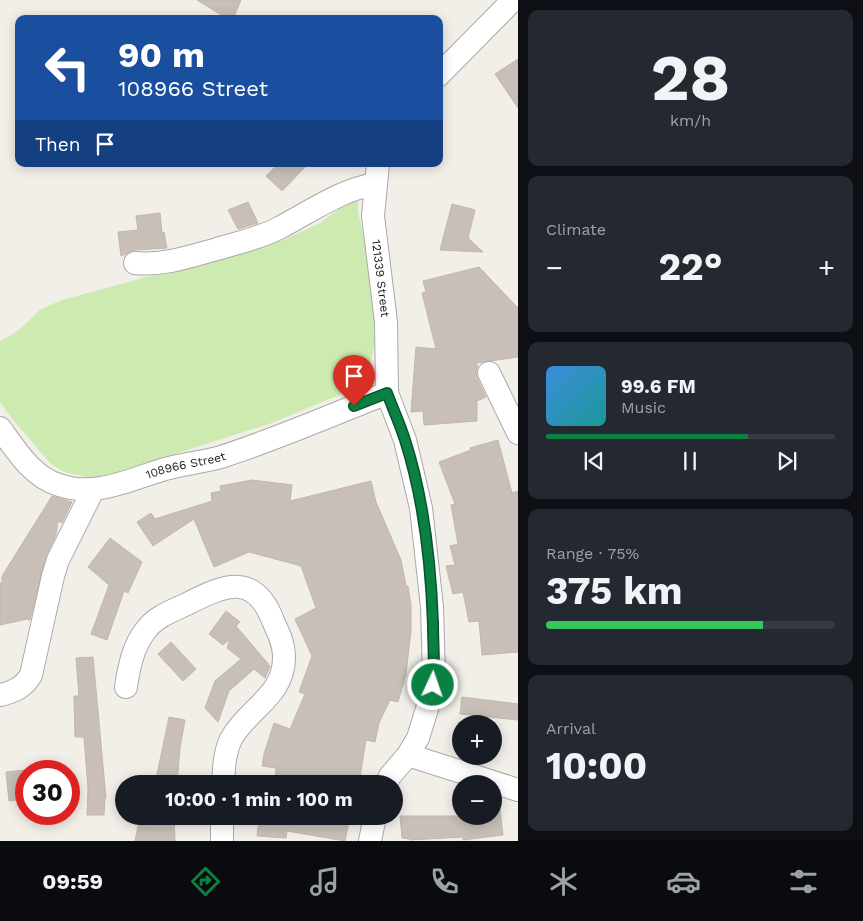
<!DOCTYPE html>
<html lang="en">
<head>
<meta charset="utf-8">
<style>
  :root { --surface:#171b24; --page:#242831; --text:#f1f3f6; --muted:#9ea1a6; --line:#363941; --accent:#0b8043 }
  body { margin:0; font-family:"Work Sans",sans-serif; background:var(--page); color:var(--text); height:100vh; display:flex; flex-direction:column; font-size:19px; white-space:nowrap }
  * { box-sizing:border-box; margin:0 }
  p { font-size:16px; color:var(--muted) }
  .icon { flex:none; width:28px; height:28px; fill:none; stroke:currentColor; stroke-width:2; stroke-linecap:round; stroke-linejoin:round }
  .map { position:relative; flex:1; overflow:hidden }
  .sheet { display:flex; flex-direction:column; gap:10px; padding:10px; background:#0d0f14; width:345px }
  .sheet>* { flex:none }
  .banner { position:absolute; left:15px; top:15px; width:428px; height:152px; border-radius:10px; box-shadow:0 2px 12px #0003; background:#1a4fa0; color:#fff; overflow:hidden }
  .fabs { position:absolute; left:452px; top:715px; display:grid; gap:10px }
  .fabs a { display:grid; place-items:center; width:50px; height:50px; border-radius:50%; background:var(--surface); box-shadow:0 2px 12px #0003; font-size:25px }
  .speed { position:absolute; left:15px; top:760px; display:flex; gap:10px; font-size:25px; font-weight:700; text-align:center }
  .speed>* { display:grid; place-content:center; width:65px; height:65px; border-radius:50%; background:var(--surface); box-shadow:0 2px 12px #0003; line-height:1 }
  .speed .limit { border:8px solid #d22; background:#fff; color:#111 }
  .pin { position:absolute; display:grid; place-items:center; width:42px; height:42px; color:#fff; margin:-51px -21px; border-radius:50% 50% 50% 0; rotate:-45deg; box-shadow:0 0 5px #0007 }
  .pin .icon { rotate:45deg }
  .me { position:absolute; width:55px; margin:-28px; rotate:3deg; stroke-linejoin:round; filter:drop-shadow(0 0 4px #0008) }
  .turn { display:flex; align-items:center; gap:18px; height:105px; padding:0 20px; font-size:22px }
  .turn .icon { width:65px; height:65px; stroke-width:2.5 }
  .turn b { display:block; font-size:35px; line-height:42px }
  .then { display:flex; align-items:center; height:48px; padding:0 20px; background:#0003; gap:10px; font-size:19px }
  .big { font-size:38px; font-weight:700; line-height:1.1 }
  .sheet .card { flex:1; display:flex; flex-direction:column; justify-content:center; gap:8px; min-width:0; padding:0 18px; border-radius:10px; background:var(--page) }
  .sheet .dial { align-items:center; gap:0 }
  .dial b { font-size:65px; line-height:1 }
  .song { display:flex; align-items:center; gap:15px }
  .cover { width:60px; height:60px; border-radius:8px; background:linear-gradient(135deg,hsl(210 70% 55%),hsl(180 70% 35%)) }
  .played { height:5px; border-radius:2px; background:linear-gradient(90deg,var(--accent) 70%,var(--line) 70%) }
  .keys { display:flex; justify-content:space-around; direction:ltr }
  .heat { display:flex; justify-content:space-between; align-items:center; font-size:28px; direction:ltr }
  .charge { height:8px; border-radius:4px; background:linear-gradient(90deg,#34c759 75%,var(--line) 0) }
  .trip { position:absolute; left:115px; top:775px; width:288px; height:50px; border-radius:25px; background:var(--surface); box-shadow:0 2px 12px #0003; font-weight:700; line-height:50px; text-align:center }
  .tabs { display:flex; height:80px; justify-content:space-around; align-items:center; background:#090b0e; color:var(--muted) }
  .tabs .icon { width:35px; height:35px }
  .tabs .on { color:var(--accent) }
  .tabs b { font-size:22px; color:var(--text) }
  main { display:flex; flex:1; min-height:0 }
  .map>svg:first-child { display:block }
</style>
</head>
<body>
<main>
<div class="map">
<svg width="518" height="841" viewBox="0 0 518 841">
  <rect width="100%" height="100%" fill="#f2efe9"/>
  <path fill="#cdebb0" d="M 358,195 L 358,212 L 373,276 L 375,345 L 366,376 L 356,388 L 272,423 L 103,477 L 87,477 L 64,472 L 51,464 L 9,415 L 0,402 L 0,341 L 18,331 L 41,309 L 62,300 L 283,240 L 320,223 Z"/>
  <path fill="#c7bfb8" stroke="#c4b6ab" d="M 197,0 L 241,0 L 233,19 L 228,19 Z
    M 518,59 L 518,108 L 495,74 Z
    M 278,164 L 308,164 L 282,191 L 266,176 Z
    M 248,202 L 258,223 L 238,229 L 228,210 Z
    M 452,204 L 475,210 L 468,238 L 483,252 L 440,250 Z
    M 160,213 L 162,233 L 164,232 L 167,248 L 135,250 L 121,256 L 118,232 L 138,230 L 136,216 Z
    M 479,267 L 518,308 L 518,357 L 476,363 L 478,366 L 476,372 L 477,378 L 486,397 L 477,401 L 477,421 L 424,425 L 423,411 L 411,412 L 416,347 L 436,349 L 422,293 L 426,292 L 423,281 Z
    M 498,440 L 512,493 L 518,491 L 518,652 L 482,655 L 479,621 L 469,622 L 463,592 L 453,594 L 446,566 L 455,565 L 450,546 L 458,544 L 451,505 L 455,504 L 439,462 L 471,450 L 470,448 Z
    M 252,480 L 292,485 L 290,501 L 371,481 L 376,502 L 401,560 L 406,586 L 408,586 L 411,605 L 411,631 L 406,674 L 398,702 L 390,700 L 379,723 L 375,742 L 366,740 L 360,777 L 348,775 L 347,783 L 313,777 L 313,784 L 275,784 L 276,768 L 262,766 L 264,754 L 274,723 L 290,729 L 305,694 L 299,692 L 312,656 L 295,619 L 316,608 L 301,566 L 249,552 L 214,567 L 194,519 L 153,546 L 137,522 L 151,513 L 155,519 L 212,501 L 211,493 L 221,491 L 220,486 Z
    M 52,496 L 72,502 L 62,523 L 58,521 L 56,535 L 46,556 L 30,620 L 27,619 L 0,625 L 0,583 L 2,583 L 2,576 Z
    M 110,538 L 142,562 L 128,593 L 124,591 L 107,640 L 91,634 L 109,585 L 88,567 Z
    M 226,611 L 240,622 L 236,626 L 270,666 L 265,678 L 254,669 L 229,691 L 218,722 L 205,708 L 215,681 L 241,659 L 227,648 L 230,639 L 223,645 L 209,634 Z
    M 171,642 L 196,669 L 183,681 L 158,654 Z
    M 93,657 L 106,798 L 105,798 L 104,815 L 87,815 L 88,789 L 84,737 L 75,737 L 74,696 L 79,696 L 76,658 Z
    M 462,697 L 518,704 L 518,720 L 460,714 Z
    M 169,717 L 185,720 L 180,748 L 177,784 L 155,784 Z
    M 26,770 L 26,799 L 9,801 L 6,772 Z
    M 494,801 L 499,801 L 503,835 L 463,840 L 463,837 L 410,840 L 410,839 L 402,838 L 400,816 L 494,816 Z
    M 140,816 L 174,816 L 175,841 L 135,841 Z
    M 282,816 L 350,816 L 345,841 L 287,831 L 286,838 L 257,836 L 259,819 L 282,821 Z"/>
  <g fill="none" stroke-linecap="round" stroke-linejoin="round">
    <g stroke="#a9a9a9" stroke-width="24">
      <g id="minor">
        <path d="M 439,75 L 513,0"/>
        <path id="s1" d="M 378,164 L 373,216 L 386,322 L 387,393 L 405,440 L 421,508 L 432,607 L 434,674 L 431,696 L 418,738 L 408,755 L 390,776 L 386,784"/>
        <path d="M 135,263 C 163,266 191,256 217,249 C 237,243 260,238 279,228 C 310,212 340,190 375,184"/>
        <path d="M 489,373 L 518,433"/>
        <path id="s2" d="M 0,428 C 16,450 32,477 59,485 C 95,498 131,479 165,469 C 184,464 203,462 221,457 C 277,439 332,415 387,393"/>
        <path d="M 126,687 C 129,667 133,646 146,630 C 155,617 172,611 187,604 C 226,584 255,572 274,623 C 279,634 284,644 284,656 C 285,696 248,708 231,739 C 224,753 224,769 223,784"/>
        <path d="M 0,695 C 14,692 24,687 31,675 L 53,576 L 58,560 L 93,490"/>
        <path d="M 408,755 L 518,790"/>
        <path d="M 222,841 L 222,816"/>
        <path d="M 370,841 L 375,816"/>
      </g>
    </g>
    <use href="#minor" stroke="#fff" stroke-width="22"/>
  </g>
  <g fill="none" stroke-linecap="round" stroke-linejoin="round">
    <g stroke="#07532c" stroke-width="12">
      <path id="route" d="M 354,406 L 387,393 C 393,409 400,424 405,440 C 423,496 431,565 433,624 C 433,644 435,665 433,685"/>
    </g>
    <use href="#route" stroke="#0b8043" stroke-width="9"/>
  </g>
  <g text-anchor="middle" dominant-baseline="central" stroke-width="4.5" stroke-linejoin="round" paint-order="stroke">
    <g font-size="12" fill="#222" stroke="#fff">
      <text stroke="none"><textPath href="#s1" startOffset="115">121339 Street</textPath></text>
      <text stroke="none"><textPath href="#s2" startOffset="214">108966 Street</textPath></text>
    </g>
  </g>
</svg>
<div class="fabs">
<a>+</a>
<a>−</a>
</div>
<div class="speed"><div class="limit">30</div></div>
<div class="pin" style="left:354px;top:406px;background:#d93025"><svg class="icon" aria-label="arrive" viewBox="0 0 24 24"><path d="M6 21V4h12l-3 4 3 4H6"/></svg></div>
<svg class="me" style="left:433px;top:685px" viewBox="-20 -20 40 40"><circle r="17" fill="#0b8043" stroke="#fff" stroke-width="3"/><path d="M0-11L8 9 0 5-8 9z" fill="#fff"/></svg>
<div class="trip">10:00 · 1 min · 100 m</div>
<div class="banner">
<div class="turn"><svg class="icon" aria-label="left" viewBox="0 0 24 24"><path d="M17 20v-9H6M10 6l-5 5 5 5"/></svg><div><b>90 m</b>108966 Street</div></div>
<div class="then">Then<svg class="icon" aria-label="arrive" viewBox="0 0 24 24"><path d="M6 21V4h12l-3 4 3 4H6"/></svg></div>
</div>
</div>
<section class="sheet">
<div class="card dial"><b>28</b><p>km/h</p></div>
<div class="card"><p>Climate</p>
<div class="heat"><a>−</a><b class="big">22°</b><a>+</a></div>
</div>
<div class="card">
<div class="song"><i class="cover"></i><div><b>99.6 FM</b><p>Music</p></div></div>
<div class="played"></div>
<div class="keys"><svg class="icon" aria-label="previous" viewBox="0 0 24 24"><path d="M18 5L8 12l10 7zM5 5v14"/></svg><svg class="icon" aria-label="pause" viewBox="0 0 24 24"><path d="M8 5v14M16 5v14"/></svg><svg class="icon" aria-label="next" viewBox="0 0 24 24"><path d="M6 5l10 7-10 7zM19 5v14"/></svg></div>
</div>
<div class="card"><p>Range · 75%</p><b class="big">375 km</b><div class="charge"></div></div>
<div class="card"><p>Arrival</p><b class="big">10:00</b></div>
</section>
</main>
<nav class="tabs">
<b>09:59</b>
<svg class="icon on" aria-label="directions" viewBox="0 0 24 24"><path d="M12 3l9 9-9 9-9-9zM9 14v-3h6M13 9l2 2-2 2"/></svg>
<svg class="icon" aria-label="music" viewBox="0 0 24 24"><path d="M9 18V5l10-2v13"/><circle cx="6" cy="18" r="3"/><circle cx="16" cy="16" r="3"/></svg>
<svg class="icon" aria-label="phone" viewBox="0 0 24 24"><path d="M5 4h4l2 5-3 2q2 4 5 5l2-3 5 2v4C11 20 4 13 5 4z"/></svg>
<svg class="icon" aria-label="climate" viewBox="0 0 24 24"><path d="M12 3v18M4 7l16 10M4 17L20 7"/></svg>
<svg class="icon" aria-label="car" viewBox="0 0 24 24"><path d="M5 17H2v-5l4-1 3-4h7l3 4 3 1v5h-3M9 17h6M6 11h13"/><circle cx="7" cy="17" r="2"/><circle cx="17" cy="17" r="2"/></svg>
<svg class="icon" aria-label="filters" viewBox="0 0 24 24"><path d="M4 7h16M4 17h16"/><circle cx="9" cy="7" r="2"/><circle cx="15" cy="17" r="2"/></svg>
</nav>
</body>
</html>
